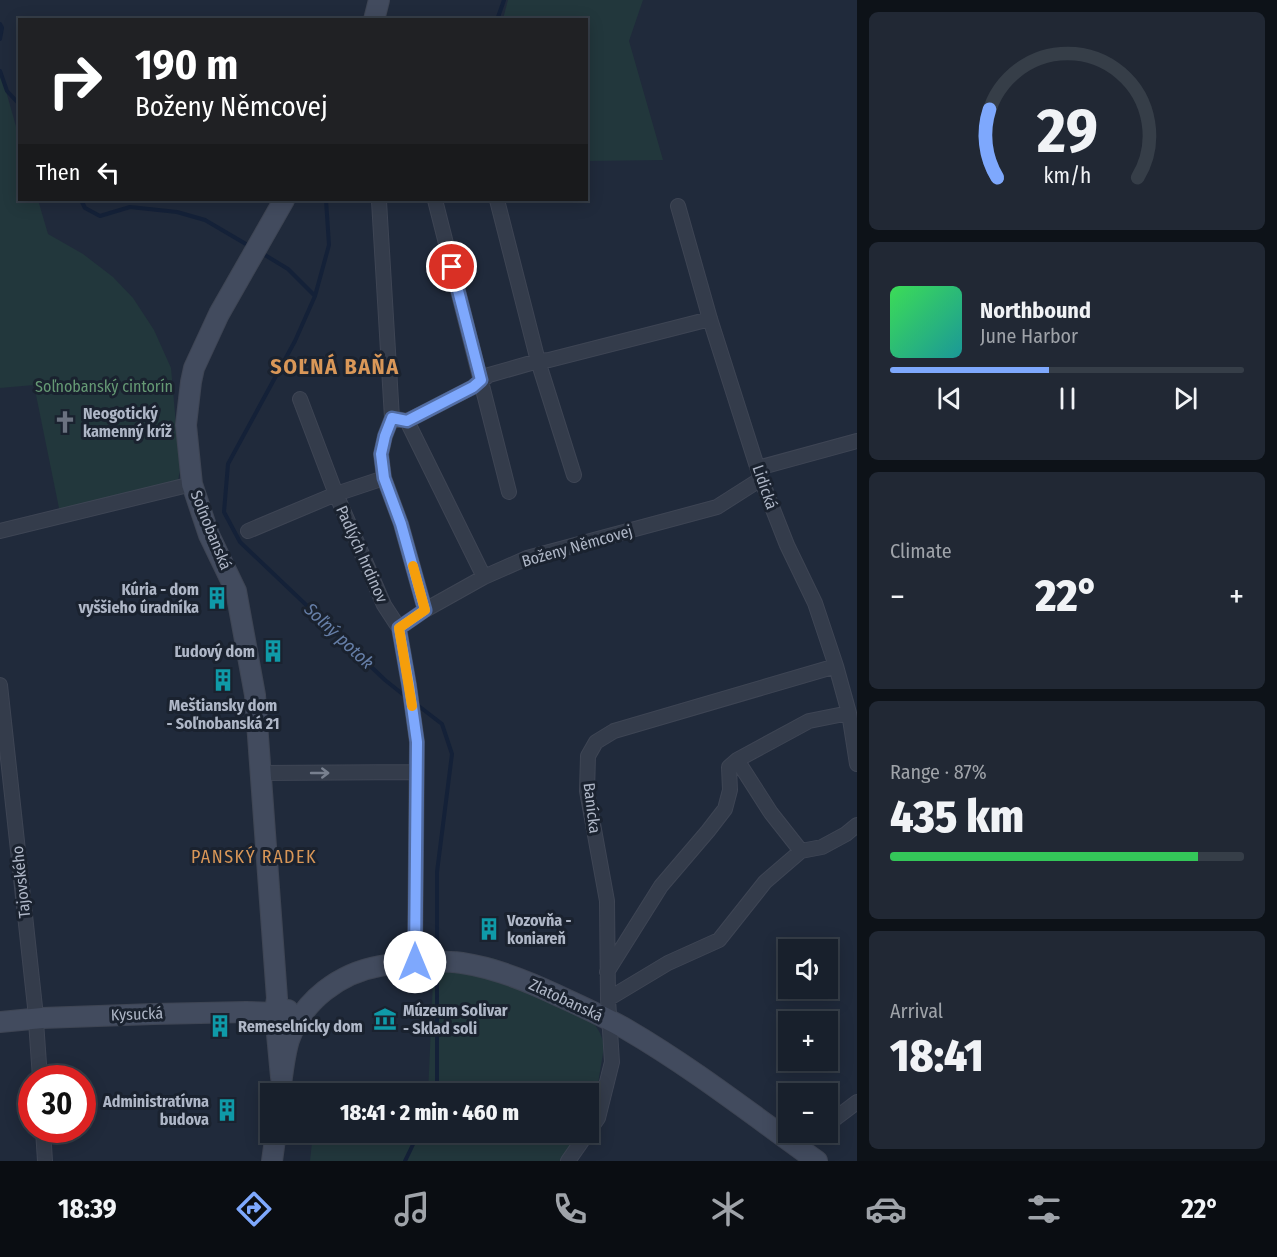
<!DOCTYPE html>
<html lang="en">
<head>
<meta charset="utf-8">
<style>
  :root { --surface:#18202c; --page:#212834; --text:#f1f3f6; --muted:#9fa3a9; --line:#363e48; --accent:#7ea8fd }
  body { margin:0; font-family:"Fira Sans Condensed",sans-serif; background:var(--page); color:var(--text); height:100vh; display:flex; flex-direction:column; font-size:22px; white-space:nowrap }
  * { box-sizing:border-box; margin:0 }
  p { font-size:20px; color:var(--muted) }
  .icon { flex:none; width:33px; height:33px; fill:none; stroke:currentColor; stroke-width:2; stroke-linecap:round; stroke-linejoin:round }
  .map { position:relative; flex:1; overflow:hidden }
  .side { display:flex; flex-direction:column; gap:12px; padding:12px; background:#0d1218; width:420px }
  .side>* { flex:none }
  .top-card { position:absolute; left:18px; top:18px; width:570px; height:183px; border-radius:0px; box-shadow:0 3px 15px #0003,0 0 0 2px var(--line); background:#202124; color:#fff; overflow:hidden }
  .buttons { position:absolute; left:778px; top:939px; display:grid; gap:12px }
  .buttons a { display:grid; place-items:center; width:60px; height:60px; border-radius:0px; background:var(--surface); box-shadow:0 3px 15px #0003,0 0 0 2px var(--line); font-size:30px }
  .speed { position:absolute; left:18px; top:1065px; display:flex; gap:12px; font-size:30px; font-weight:700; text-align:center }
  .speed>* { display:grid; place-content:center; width:78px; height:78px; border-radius:50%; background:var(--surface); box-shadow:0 3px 15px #0003,0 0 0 2px var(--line); line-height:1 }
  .speed .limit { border:9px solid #d22; background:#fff; color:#111 }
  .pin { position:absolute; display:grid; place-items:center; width:51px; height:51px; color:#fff; margin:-26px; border:3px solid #fff; border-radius:50%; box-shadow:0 2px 6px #0007 }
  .me { position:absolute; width:66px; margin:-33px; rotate:0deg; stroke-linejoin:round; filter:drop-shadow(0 0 4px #0008) }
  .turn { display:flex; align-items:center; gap:21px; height:126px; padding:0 18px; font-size:27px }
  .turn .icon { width:78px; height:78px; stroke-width:2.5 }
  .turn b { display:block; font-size:42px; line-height:51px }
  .then { display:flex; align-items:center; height:57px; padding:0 18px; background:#0003; gap:12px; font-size:22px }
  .big { font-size:45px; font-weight:800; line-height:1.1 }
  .side .tile { flex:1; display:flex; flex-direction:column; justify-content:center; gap:9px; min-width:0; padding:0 21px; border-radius:9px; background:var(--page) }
  .side .dial { align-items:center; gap:0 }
  .dial svg { height:156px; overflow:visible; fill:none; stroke:var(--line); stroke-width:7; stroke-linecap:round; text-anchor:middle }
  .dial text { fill:var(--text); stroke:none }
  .song { display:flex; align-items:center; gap:18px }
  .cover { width:72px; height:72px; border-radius:9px; background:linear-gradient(135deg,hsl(130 70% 55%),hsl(180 70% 35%)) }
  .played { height:6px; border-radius:3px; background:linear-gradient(90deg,var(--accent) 45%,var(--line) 45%) }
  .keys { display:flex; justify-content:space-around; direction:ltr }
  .heat { display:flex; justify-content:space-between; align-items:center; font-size:33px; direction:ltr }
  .charge { height:9px; border-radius:4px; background:linear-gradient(90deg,#34c759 87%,var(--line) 0) }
  .trip { position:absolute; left:260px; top:1083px; width:339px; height:60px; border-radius:0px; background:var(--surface); box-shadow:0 3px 15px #0003,0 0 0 2px var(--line); font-weight:800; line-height:60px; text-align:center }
  .dock { display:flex; height:96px; justify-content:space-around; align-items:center; background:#0a0d12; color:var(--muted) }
  .dock .icon { width:42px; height:42px }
  .dock .selected { color:var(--accent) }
  .dock b { font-size:27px; color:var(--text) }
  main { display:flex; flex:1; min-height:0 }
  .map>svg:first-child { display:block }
</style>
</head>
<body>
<main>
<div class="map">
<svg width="857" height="1161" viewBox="0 0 857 1161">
  <rect width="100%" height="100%" fill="#202a3b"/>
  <path fill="#22373c" d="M 508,0 L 643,0 L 629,41 L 663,160 L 587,161 L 586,20 L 503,19 Z
    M 0,70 L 19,137 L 20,200 L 38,200 L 48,234 L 83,254 L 113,277 L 133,298 L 154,330 L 171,368 L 180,470 L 178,481 L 60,513 L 34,385 L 0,388 Z
    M 493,958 L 562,989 L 591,1018 L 600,1033 L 604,1044 L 603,1053 L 594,1108 L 588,1119 L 588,1094 L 428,1094 L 434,959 Z
    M 313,1133 L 581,1133 L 566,1161 L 310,1161 Z"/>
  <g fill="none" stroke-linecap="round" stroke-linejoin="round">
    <path stroke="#142138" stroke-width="4" d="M 497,20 L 504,0
      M 0,24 L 2,28 L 0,39
      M 0,71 L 7,91 L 20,105
      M 81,200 L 85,208 L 100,216 L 130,207 L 177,212 L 205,220 L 251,247
      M 326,200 L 329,245 L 315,296 L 295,341 L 228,464 L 224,512 L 240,542 L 385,680 L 405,696
      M 260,252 L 288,269 L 315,296
      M 416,704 L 442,724 L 452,754 L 437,872 L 437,957
      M 437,1094 L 437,967
      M 405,1161 L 419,1132"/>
    <g stroke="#3e4554" stroke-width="16">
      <path id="street" d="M 435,200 L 509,492
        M 497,200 L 538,361 L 574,475
        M 379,201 L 392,418 L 385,436 L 381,454 L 384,478 L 401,524 L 425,610
        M 678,206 L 710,319 L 761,479 L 787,545 L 815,603 L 836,666 L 849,713 L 857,764
        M 300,399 L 336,494 L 384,605 L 399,628 L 409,685 L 417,742 L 415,962
        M 392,418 L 407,421 L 473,387 L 489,375 L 538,361 L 549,360 L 710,319
        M 407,421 L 484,577
        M 758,468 L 857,441
        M 0,531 L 192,484
        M 248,531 L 336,494 L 384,478
        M 399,628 L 425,610 L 484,577 L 527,558 L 717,507 L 761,479
        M 0,685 L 35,1007 L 40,1078
        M 737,760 L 771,813 L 801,851
        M 261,773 L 416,772
        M 607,972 L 661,886 L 708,831 L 725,809 L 730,790 L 729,767 L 737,760 L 809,721 L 849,713
        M 608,999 L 668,963 L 719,940 L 765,882 L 801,851 L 822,847 L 846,834 L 857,825
        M 828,1124 L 857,1102
        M 43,1130 L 45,1161
        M 798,1148 L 817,1132
        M 568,1161 L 598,1118 L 612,1062 L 608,999 L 607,901 L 587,791 L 588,756 L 596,742 L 614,731 L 836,666"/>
    </g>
    <g stroke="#3e4554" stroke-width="22">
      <path id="secondary" d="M 374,20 L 379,0
        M 0,1022 L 42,1018 L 154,1014 L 246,1012 L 275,1013 L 288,1010
        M 281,1077 L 275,1013 L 277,998 L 255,695 L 236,591 L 209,535 L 192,484 L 186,425 L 191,382 L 194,368 L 219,314 L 284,200
        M 280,1094 C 282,1076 284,1057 289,1040 C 303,1000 340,973 380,966 C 403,962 439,960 462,963 C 496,968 530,982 561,997 C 583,1007 605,1017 626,1029 C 693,1068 754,1116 817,1161
        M 272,1161 L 276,1132"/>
    </g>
    <use href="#street" stroke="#343c4b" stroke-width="14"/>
    <use href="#secondary" stroke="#424b5e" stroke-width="20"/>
  </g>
  <defs><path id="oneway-shaft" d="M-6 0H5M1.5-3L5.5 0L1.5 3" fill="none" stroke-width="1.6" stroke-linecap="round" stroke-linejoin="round" transform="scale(1.5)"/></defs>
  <use stroke="#78808f" href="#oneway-shaft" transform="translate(320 773)"/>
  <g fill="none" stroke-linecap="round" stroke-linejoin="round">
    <g stroke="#526da4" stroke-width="15">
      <path id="route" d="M 415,962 L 417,742 L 409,685 L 399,628 L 425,610 L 401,524 L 384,478 L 381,454 L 385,436 L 392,418 L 407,421 L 473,387 L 481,380 L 452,267"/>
    </g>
    <use href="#route" stroke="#7ea8fd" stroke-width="10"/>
    <path stroke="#f59e0b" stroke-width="10" d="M 412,706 L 399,628 L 425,610 L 413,566"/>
  </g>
  <defs>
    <g id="church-bare" transform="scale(1.8)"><path d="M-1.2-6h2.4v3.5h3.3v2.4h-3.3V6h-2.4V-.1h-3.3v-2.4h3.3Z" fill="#6b7280" stroke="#1a222f" stroke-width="2.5" paint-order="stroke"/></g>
    <g id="building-bare" transform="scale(1.8)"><path d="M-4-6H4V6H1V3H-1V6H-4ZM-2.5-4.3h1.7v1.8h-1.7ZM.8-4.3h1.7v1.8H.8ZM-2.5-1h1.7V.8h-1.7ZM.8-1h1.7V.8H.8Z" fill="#0f9aa8" stroke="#1a222f" stroke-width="2.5" paint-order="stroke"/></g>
    <g id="museum-bare" transform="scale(1.8)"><path d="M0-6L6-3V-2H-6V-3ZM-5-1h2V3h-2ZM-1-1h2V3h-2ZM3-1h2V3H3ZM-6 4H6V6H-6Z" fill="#0f9aa8" stroke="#1a222f" stroke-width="2.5" paint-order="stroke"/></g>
  </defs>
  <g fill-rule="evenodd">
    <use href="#church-bare" x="65" y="422"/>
    <use href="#building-bare" x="217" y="598"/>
    <use href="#building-bare" x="273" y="651"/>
    <use href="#building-bare" x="223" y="680"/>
    <use href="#building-bare" x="489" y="929"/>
    <use href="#museum-bare" x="385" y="1019"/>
    <use href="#building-bare" x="220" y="1026"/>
    <use href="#building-bare" x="227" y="1110"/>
  </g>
  <g text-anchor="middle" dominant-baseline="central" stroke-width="6" stroke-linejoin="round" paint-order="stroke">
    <g font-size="16" fill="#659974" stroke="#1a222f">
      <text x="104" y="386">Soľnobanský cintorín</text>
    </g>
    <g font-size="16" font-weight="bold" fill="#afb7c7" stroke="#1a222f" text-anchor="start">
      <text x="83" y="413">Neogotický<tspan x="83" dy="18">kamenný kríž</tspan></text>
      <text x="199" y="589" text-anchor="end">Kúria - dom<tspan x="199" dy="18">vyššieho úradníka</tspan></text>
      <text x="255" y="651" text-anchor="end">Ľudový dom</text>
      <text x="223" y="705" text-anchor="middle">Meštiansky dom<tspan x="223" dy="18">- Soľnobanská 21</tspan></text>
      <text x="507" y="920">Vozovňa -<tspan x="507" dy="18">koniareň</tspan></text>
      <text x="403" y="1010">Múzeum Solivar<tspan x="403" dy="18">- Sklad soli</tspan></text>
      <text x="238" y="1026">Remeselnícky dom</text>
      <text x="209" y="1101" text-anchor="end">Administratívna<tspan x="209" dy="18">budova</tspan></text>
    </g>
    <g font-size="16" fill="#afb7c7" stroke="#1a222f">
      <text transform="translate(765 487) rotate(71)">Lidická</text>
      <text transform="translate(211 530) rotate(68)">Soľnobanská</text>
      <text transform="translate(577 546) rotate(-16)">Boženy Němcovej</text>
      <text transform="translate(362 554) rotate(66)">Padlých hrdinov</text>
      <text transform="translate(592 808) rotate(83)">Banícka</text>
      <text transform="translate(21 882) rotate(-96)">Tajovského</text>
      <text transform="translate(566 1000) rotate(25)">Zlatobanská</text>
      <text transform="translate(137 1014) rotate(-2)">Kysucká</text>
    </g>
    <g font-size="18" font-style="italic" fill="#667fa8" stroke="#1a222f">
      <text transform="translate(339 636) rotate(43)">Soľný potok</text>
    </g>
    <g font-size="18" letter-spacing="1.5" fill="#d99758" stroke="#1a222f">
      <text x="254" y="857">PANSKÝ RADEK</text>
    </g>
    <g font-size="22" font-weight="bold" letter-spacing="1.5" fill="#d99758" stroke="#1a222f">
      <text x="335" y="366">SOĽNÁ BAŇA</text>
    </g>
  </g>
</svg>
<div class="buttons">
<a><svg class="icon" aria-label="sound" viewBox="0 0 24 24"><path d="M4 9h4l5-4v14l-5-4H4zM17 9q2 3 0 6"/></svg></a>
<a>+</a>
<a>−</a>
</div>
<div class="speed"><div class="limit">30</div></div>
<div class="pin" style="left:452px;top:267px;background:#d93025"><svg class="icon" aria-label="arrive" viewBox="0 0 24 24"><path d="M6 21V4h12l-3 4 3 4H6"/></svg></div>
<svg class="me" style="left:415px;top:962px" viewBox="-20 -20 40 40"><circle r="19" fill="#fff"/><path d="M0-13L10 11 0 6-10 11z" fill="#7ea8fd"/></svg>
<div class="trip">18:41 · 2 min · 460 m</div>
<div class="top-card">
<div class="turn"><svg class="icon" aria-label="right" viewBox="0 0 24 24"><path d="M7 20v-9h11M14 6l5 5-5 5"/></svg><div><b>190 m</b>Boženy Němcovej</div></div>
<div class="then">Then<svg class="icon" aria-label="left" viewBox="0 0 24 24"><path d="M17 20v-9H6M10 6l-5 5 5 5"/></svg></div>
</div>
</div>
<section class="side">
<div class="tile dial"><svg viewBox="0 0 100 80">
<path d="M14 69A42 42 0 1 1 86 69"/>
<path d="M14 69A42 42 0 0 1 10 34" stroke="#7ea8fd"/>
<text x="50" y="56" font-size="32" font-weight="700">29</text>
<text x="50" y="72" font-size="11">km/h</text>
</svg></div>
<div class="tile">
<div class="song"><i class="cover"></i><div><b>Northbound</b><p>June Harbor</p></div></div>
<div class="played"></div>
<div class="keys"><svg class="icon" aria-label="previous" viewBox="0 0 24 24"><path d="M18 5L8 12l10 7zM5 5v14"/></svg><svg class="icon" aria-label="pause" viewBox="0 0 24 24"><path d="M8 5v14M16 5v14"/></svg><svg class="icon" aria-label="next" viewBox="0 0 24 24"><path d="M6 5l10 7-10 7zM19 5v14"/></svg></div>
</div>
<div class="tile"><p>Climate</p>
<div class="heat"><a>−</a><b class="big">22°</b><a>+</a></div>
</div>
<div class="tile"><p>Range · 87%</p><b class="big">435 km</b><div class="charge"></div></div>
<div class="tile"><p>Arrival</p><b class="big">18:41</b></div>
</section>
</main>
<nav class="dock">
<b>18:39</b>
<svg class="icon selected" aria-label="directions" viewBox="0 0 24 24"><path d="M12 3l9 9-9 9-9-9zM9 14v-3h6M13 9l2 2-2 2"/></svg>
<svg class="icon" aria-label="music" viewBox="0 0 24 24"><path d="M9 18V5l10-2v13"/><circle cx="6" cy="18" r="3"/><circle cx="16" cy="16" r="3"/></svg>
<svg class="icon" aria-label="phone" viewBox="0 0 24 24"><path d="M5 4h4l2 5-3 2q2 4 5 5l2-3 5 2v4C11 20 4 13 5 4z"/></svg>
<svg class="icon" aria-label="climate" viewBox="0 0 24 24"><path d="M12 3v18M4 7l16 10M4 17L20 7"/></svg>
<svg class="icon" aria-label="car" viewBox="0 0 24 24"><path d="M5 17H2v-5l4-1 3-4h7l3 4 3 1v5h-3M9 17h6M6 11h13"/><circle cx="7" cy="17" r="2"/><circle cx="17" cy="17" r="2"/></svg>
<svg class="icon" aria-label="filters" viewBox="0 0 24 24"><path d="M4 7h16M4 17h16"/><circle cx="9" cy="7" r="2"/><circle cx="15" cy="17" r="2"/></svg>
<b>22°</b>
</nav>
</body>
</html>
